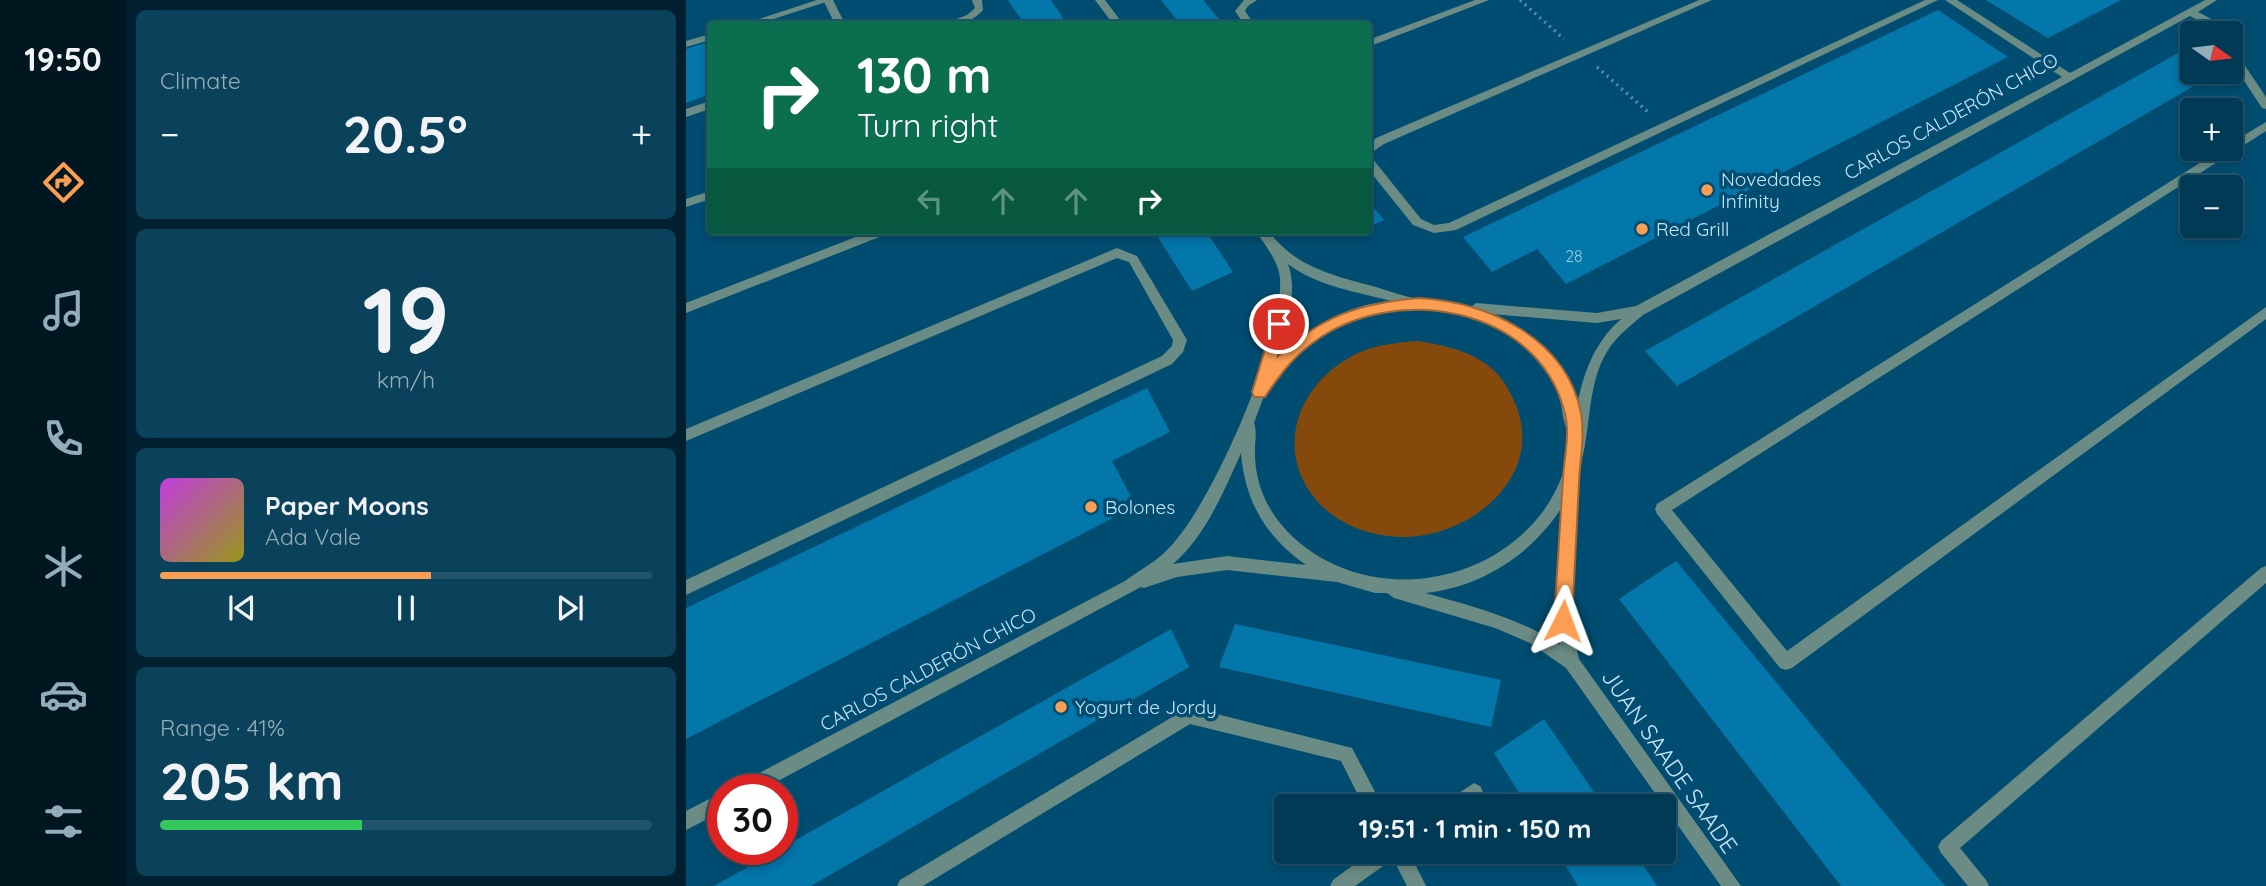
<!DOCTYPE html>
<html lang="en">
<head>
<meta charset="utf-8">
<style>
  :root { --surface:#003a55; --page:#0a415b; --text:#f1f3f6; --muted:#95adb9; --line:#22546c; --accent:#fb9e51 }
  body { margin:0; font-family:Quicksand,sans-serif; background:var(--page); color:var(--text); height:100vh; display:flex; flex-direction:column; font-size:26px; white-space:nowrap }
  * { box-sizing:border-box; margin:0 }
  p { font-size:23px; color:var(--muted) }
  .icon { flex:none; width:38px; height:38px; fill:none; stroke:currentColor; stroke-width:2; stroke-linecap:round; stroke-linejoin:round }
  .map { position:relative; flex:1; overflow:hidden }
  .sheet { display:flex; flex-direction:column; gap:10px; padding:10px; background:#00202f; width:560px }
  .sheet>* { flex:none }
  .hud { position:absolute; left:21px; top:21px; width:665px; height:214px; border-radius:7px; box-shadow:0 4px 10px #0003,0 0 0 2px var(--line); background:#0b6e4f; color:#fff; overflow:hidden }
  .needle { width:46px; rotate:104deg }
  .fabs { position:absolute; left:1494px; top:21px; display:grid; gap:14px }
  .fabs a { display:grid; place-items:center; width:63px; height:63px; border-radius:7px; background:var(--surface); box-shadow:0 4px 10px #0003,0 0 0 2px var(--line); font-size:35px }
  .speed { position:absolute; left:21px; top:774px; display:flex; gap:14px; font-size:35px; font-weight:700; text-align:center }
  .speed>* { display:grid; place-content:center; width:91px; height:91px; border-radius:50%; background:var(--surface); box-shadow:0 4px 10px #0003,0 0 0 2px var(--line); line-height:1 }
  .speed .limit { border:10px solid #d22; background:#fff; color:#111 }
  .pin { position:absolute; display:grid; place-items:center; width:60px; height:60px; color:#fff; margin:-30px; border:4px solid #fff; border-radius:50%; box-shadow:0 2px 7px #0007 }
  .me { position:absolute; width:77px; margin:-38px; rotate:3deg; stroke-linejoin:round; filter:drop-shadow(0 0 5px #0008) }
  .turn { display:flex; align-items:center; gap:24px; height:147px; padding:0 35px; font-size:32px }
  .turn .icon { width:91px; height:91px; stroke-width:2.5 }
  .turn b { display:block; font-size:49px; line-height:60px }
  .lanes { display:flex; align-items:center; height:66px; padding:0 35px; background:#0003; justify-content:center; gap:35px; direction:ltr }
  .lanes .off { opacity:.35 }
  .big { font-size:52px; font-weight:800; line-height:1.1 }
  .sheet .card { flex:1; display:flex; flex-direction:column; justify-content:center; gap:10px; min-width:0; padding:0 24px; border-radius:10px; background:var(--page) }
  .sheet .dial { align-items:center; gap:0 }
  .dial b { font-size:91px; line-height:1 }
  .song { display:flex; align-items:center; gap:21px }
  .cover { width:84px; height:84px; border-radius:10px; background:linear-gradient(135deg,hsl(290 70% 55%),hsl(60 70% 35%)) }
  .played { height:7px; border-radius:4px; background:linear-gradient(90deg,var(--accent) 55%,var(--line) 55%) }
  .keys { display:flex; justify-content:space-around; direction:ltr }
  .heat { display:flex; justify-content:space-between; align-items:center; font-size:38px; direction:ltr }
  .charge { height:10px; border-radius:5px; background:linear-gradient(90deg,#34c759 41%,var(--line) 0) }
  .trip { position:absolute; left:588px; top:794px; width:402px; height:70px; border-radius:7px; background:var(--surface); box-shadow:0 4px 10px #0003,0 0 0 2px var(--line); font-weight:800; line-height:70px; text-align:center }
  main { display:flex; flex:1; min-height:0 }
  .tab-bar { display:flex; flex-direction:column; width:126px; justify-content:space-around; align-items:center; background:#001722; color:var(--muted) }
  .tab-bar .icon { width:49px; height:49px }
  .tab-bar .on { color:var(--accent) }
  .tab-bar b { font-size:32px; color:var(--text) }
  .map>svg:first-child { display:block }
</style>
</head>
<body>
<main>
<nav class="tab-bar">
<b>19:50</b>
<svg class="icon on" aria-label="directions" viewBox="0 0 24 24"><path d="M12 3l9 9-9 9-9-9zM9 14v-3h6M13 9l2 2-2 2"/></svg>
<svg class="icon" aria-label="music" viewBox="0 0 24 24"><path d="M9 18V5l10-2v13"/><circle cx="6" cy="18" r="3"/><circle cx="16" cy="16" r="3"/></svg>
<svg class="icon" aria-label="phone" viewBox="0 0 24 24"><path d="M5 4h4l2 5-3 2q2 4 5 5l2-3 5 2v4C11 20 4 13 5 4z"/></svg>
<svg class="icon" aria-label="climate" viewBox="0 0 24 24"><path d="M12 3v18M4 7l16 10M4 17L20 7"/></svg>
<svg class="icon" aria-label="car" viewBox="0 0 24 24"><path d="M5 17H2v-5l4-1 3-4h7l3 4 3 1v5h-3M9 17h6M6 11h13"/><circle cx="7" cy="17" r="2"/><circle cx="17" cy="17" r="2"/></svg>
<svg class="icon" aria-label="filters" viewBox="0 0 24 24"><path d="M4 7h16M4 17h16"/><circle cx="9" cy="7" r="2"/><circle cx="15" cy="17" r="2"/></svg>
</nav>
<section class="sheet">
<div class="card"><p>Climate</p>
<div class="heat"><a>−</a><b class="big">20.5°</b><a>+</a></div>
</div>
<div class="card dial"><b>19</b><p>km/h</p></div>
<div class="card">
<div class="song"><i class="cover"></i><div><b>Paper Moons</b><p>Ada Vale</p></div></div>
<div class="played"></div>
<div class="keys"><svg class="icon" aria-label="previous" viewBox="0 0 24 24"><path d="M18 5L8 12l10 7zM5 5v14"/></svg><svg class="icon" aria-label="pause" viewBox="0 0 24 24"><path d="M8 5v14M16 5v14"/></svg><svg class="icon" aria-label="next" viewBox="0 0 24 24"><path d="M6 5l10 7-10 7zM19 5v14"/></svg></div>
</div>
<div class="card"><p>Range · 41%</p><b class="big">205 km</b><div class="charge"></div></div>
</section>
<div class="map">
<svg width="1580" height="886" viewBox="0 0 1580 886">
  <rect width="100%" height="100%" fill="#004d71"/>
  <path fill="#86490c" d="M 732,341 C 756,345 777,349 797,362 C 812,371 823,388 829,403 C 861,477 782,540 712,537 C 687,535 664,529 644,513 C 588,468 602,394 661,359 C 683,345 707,343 732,341 Z"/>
  <path fill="#0376aa" d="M 322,0 L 365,0 L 381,24 L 338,24 Z
    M 475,0 L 517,0 L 537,24 L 494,24 Z
    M 1300,0 L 1435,0 L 1362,38 Z
    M 1252,10 L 1322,57 L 880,284 L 851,249 L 806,272 L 777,237 Z
    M 24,41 L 24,94 L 0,103 L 0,49 Z
    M 1496,51 L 1507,58 L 1507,72 L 1532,72 L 991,386 L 959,351 Z
    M 682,201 L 698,220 L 682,227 Z
    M 468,231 L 520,231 L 547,272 L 506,291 Z
    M 461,388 L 484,432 L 426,461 L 450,506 L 0,739 L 0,608 Z
    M 990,561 L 1259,886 L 1155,886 L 933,599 Z
    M 549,624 L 815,680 L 805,727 L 533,667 Z
    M 485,629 L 503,667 L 125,886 L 28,886 Z
    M 858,719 L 918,807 L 842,807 L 808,753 Z
    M 871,852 L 948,852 L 971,886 L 892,886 Z"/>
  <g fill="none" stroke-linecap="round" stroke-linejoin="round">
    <path stroke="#558fac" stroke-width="3.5" stroke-dasharray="2 4.5" stroke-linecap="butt" d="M 834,0 L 878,39
      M 911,67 L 962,112"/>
    <path fill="#6b8c84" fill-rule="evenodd" d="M 137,0 L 147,0 L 159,24 L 149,24 Z
      M 286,0 L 296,0 L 297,10 C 287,21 278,24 262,24 L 263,22 L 281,15 L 289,8 Z
      M 558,0 L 571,0 L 562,6 L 559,11 L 568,24 L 558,24 L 549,11 Z
      M 789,0 L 803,0 L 682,47 L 682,40 Z
      M 1013,0 L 1026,0 L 698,144 L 682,155 L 682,145 L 690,138 Z
      M 1239,0 L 1252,0 L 770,230 L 748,233 L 727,225 L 682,169 L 682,157 L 686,158 L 735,219 L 748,225 L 763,223 Z
      M 24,101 L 24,109 L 0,117 L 0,109 Z
      M 1580,122 L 1580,131 L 986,510 L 1101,651 L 1580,307 L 1580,319 L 1106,668 L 1100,670 L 1094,668 L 971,514 L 969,509 L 971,504 L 1536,149 L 1545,149 L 1545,143 Z
      M 24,191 L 24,199 L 0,207 L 0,199 Z
      M 185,231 L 203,231 L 201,234 L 0,313 L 0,303 Z
      M 431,248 L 451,256 L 501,340 L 497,352 L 486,364 L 0,595 L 0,580 L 476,356 L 486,346 L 487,340 L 443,262 L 431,258 L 0,441 L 0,429 Z
      M 1580,566 L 1580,583 L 1274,848 L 1300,880 L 1303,886 L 1282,886 L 1255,853 L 1252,847 L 1255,841 L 1575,568 Z
      M 503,707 L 666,748 L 697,807 L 678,807 L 655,761 L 504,724 L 237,886 L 211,886 L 214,880 Z
      M 788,783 L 794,786 L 797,792 C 790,809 774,807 758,807 L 761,801 Z
      M 685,852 L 723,852 L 740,886 L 721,886 L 707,859 L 669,886 L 644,886 L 647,880 Z"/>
    <path fill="#6b8c84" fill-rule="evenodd" d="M 131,0 L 146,0 L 72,24 L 58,24 Z
      M 409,0 L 419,0 L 437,24 L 427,24 Z
      M 1259,0 L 1271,0 L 1384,73 L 1519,0 L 1531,0 L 1512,12 L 1529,21 L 1537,33 L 1527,33 L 1521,25 L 1504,16 L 957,315 C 944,326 931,336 922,350 C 898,388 907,438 890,478 L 892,483 L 885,621 L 893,659 L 1055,886 L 1035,886 L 880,668 L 844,643 L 809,628 L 708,598 L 701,593 L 689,593 L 651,582 L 541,570 L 491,577 L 458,588 L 455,587 L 77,789 L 51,789 L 54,783 L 439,581 C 453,570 470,562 482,549 C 525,507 598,339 594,279 C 593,261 579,246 570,231 L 583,231 C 608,267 649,276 690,287 C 703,291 718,296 731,299 C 748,303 766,302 784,308 L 790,303 L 911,313 L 950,306 L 1376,77 ZM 602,264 C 630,286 672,292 705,301 C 661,305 620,327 590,360 C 599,331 613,294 602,264 ZM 730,309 C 742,310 755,310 767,313 C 810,321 860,352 873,396 C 877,408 876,428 886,435 C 882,464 873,491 855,514 C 792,595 661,604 594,523 C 577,502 568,476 569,449 C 569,440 571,431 568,423 L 581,388 L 585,387 C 626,331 662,315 730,309 ZM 805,314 L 911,323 L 935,319 C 907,344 897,374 890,411 C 880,365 847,333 805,314 ZM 555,453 C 559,502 580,537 620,565 L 541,556 L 487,564 C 519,537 538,491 555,453 ZM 876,507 L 869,621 L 874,645 C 833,618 786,606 739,593 C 796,587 846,554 876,507 Z
      M 24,34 L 24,40 L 0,47 L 0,41 Z
      M 1545,50 L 1549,51 L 1580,97 L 1580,109 L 1576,108 L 1545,61 Z
      M 37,792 L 37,811 L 0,830 L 0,811 Z"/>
  </g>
  <path fill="#fb9e51" stroke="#a36735" stroke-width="2" d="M 733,298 C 801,302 880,337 895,413 C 899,437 894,459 893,482 C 891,528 888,575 886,621 L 883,627 L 877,630 L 871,627 L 868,621 C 871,573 874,526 877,478 C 878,456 885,433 878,410 C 850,305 707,283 628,342 C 607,357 593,376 579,397 L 568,397 L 566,392 L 588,320 L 593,318 L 600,324 L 592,356 C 636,316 674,303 733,298 Z"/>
  <g fill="#fb9e51" stroke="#004d71" stroke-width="2.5">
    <circle cx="1021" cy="190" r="7"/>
    <circle cx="956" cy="229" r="7"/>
    <circle cx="405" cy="507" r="7"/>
    <circle cx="375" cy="707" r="7"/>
  </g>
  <g text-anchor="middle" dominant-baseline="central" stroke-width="7" stroke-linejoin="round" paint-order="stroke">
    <g font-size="16" fill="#94c9e6">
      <text x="888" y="256">28</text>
    </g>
    <g font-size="19" fill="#c5e5fa" stroke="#004d71">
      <text transform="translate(1265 116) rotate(-29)">CARLOS CALDERÓN CHICO</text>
      <text transform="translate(242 669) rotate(-28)">CARLOS CALDERÓN CHICO</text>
    </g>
    <g font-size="19" fill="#c5e5fa" stroke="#004d71" text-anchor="start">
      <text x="1035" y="179">Novedades<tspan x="1035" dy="22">Infinity</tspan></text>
      <text x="970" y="229">Red Grill</text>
      <text x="419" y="507">Bolones</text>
      <text x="389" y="707">Yogurt de Jordy</text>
    </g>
    <g font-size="23" fill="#c5e5fa" stroke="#004d71">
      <text transform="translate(984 761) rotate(55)">JUAN SAADE SAADE</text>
    </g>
  </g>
</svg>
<div class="fabs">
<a><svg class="needle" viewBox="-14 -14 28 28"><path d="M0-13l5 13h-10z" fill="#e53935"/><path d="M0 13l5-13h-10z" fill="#95adb9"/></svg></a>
<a>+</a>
<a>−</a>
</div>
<div class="speed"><div class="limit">30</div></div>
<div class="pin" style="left:593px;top:324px;background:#d93025"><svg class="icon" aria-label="arrive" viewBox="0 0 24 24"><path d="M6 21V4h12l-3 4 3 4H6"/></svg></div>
<svg class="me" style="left:877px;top:621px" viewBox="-20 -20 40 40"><path d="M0-17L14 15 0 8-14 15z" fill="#fb9e51" stroke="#fff" stroke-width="4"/></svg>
<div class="trip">19:51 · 1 min · 150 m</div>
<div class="hud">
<div class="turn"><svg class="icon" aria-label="right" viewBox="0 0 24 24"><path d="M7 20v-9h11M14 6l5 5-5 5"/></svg><div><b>130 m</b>Turn right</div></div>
<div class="lanes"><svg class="icon off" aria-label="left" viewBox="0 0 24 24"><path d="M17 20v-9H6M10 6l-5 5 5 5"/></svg><svg class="icon off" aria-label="ahead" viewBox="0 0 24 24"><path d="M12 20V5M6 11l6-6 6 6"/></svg><svg class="icon off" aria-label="ahead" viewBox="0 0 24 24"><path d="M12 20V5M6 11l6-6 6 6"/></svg><svg class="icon" aria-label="right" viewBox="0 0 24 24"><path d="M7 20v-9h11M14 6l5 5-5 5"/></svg></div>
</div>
</div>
</main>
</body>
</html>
